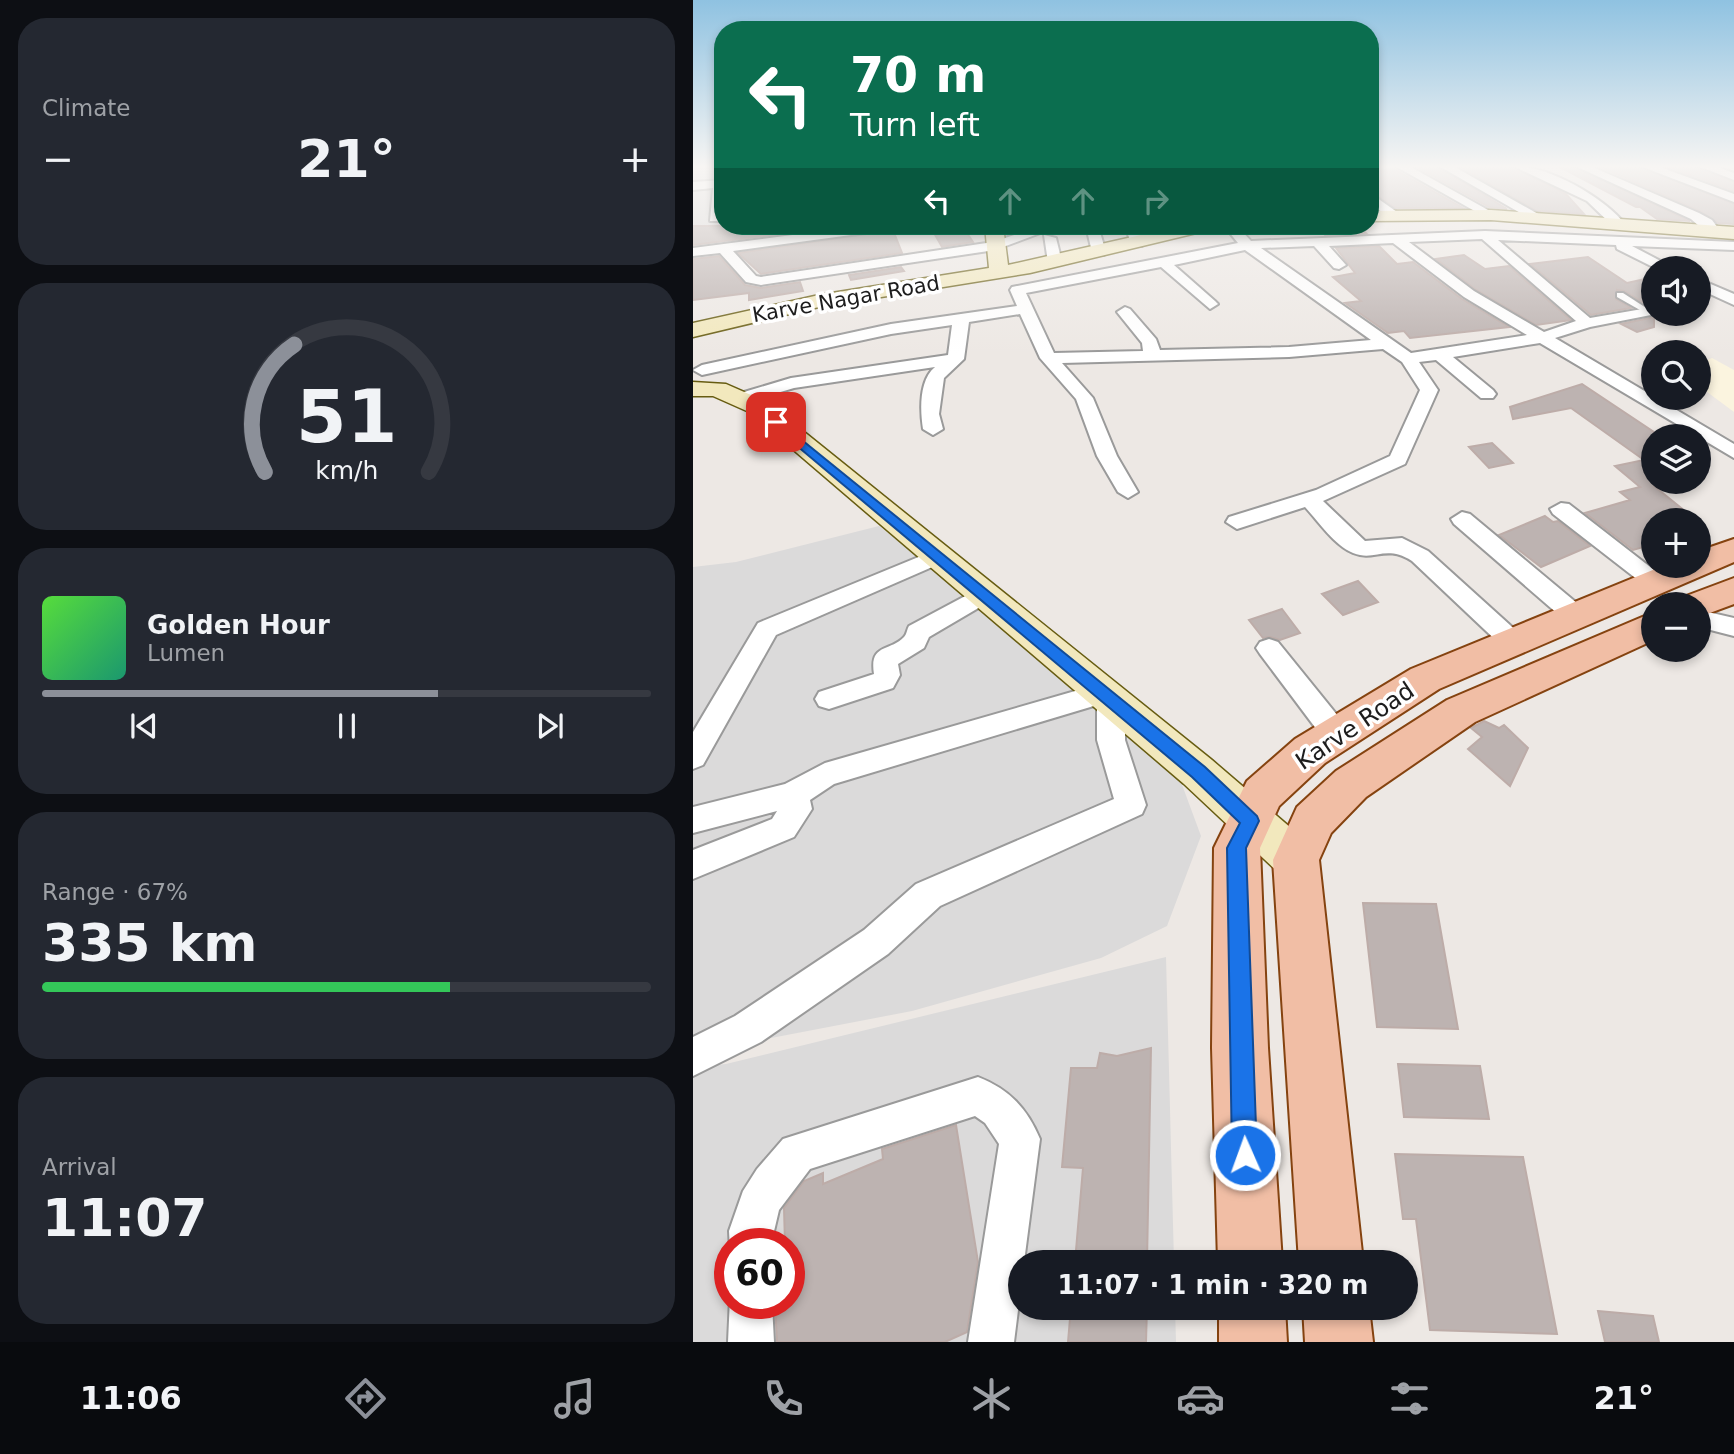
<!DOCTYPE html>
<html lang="en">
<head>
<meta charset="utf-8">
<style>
  :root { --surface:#171b24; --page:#242831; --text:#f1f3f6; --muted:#9ea1a6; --line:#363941; --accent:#8c9099 }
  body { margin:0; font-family:"DejaVu Sans",sans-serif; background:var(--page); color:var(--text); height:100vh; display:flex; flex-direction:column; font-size:26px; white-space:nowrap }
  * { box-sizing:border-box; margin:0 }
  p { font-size:23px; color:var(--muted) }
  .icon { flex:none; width:38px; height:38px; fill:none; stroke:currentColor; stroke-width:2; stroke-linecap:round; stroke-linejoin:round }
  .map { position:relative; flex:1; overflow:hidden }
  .panel { display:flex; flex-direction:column; gap:18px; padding:18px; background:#0d0f14; width:693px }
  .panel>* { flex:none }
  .hud { position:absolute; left:21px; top:21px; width:665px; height:214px; border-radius:28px; box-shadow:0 4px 10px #0003; background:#0b6e4f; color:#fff; overflow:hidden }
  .controls { position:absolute; left:948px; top:256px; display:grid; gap:14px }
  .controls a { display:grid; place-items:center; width:70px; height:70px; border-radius:50%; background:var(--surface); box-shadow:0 4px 10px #0003; font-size:35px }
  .speed { position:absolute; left:21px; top:1228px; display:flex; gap:14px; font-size:35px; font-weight:700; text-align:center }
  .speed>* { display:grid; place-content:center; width:91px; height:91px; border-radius:50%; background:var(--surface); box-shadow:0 4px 10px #0003; line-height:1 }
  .speed .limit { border:10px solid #d22; background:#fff; color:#111 }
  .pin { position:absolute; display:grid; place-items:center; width:60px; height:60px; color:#fff; margin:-30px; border-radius:14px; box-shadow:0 4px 10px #0006 }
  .me { position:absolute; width:77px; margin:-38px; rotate:358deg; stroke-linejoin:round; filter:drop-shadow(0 0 5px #0008) }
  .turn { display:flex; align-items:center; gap:24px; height:147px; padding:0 21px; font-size:32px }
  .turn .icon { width:91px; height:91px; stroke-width:2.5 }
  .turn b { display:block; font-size:49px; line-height:60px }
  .lanes { display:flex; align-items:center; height:66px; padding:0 21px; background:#0003; justify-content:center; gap:35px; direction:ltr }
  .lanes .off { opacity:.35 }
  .big { font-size:52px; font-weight:600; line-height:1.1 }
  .panel .widget { flex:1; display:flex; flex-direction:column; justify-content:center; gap:10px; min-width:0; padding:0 24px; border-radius:28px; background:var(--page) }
  .panel .dial { align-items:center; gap:0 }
  .dial svg { height:182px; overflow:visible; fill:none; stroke:var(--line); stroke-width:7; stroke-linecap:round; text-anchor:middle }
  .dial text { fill:var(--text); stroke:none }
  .song { display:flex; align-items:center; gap:21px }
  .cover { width:84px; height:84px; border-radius:10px; background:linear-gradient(135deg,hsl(110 70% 55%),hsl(160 70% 35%)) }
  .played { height:7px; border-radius:4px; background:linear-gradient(90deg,var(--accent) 65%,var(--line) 65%) }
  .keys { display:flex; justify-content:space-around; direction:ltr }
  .heat { display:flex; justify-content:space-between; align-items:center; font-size:38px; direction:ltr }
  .charge { height:10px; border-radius:5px; background:linear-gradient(90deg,#34c759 67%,var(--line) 0) }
  .trip { position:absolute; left:315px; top:1250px; width:410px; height:70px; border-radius:35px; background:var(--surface); box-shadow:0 4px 10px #0003; font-weight:600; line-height:70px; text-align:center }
  .tabs { display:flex; height:112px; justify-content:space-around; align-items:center; background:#090b0e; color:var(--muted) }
  .tabs .icon { width:49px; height:49px }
  .tabs .active { color:var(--accent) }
  .tabs b { font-size:32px; color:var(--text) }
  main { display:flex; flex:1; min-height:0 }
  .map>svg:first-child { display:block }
</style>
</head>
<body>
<main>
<section class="panel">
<div class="widget"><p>Climate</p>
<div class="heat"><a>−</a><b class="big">21°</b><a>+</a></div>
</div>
<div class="widget dial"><svg viewBox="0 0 100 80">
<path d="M14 69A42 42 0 1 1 86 69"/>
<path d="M14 69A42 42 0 0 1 27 13" stroke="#8c9099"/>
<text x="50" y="56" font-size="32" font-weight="700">51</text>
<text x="50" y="72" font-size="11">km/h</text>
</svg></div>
<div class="widget">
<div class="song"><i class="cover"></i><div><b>Golden Hour</b><p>Lumen</p></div></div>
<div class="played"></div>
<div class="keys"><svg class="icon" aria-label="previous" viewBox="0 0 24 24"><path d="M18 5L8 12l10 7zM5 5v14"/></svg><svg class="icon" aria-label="pause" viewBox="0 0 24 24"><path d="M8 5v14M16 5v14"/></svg><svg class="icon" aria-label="next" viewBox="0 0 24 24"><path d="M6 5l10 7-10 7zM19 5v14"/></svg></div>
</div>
<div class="widget"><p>Range · 67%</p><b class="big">335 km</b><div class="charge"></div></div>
<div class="widget"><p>Arrival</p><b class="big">11:07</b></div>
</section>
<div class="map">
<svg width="1041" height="1342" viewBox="0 0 1041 1342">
  <rect width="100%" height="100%" fill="#ede8e4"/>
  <path fill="#dbdada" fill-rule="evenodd" d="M 0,166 L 30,166 L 30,182 L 0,185 Z
    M 30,186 L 30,226 L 70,226 L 0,234 L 0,189 Z
    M 186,526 L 296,612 L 488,782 L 508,836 L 474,926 L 408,958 L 219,1011 L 0,1053 L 0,567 L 43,562 Z
    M 473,957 L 481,1262 L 327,1262 L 327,1307 L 482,1307 L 483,1342 L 0,1342 L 0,1067 L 33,1064 ZM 37,1244 L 96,1244 L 96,1304 L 37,1304 Z"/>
  <path fill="#fbf4df" d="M 1019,358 L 1041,370 L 1041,412 L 1006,386 L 1006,363 Z"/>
  <path fill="#bdb3b1" stroke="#bdaca8" stroke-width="2" d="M 722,166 L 743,166 L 814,209 L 796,207 Z
    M 766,166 L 818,166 L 873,194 L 891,214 L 844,211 Z
    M 865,166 L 879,166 L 997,221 L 964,219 L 947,207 L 943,207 Z
    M 905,166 L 945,166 L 1041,204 L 1041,224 L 1025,223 L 1007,211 Z
    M 973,166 L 1003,166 L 1041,182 L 1041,191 Z
    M 701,169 L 770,208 L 703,208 L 677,191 L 677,172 Z
    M 0,226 L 60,226 L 59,232 L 113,226 L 150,226 L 0,245 Z
    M 237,226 L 269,226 L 280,242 L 249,247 Z
    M 624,226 L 666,226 L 673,233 L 632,235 Z
    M 200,230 L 209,253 L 68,274 L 45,253 Z
    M 686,246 L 704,264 L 720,262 L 769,299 L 816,327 L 717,338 L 711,331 L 695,333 L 652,303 L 668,301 L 640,277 L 662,273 L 643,248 Z
    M 771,255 L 792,269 L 816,266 L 878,320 L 843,325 L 782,289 L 743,259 Z
    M 26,256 L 52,285 L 68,288 L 107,282 L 110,291 L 56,300 L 56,293 L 0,300 L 0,259 Z
    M 895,257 L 934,283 L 961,277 L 961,304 L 954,305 L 931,291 L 924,290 L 923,299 L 938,308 L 898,315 L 837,264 Z
    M 208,267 L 211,271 L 158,280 L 156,275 Z
    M 961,317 L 961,327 L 944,332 L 928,324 Z
    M 889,384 L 961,432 L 961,486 L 1003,520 L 961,520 L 961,544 L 940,550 L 892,513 L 937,500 L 927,492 L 947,487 L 922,466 L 951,460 L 878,408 L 820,419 L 817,407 Z
    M 799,443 L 820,463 L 796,468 L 776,447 Z
    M 852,516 L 860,522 L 865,521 L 897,546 L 848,567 L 806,535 Z
    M 665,581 L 685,602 L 650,615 L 629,594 Z
    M 589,609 L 607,633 L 587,640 L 577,637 L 570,638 L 556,620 Z
    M 791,721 L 806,728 L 811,725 L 835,748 L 817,786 L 775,749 L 789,737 L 778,728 Z
    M 670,903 L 743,904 L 765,1029 L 684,1027 Z
    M 458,1048 L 454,1262 L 382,1262 L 390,1168 L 369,1167 L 378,1068 L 404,1068 L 407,1053 L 424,1056 Z
    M 705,1064 L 787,1066 L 796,1119 L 711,1117 Z
    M 263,1125 L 285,1262 L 274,1332 L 252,1342 L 84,1342 L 82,1304 L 96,1304 L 96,1244 L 92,1244 L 91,1208 L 111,1181 L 130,1173 L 130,1184 L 190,1159 L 189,1149 Z
    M 702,1154 L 830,1157 L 864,1334 L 737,1330 L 723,1219 L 710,1219 Z
    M 378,1307 L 454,1307 L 453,1342 L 375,1342 Z
    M 905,1311 L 960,1316 L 966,1342 L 912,1342 Z"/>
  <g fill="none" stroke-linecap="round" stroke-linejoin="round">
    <g stroke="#9a9a9a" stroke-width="4">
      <path id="lane" d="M 924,293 L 930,293 L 961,313 L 954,314 L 924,297 Z"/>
    </g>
    <g stroke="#9a9a9a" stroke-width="4">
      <path id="street" d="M 702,166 L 716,166 L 804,215 L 794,218 Z
        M 746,166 L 760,166 L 854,219 L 843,222 Z
        M 820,166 C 857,166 910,197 933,225 L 922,228 L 894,201 Z
        M 882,166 L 897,166 L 1006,213 L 1019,220 L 1028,232 L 1016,235 L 998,219 Z
        M 947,166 L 964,166 L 1041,194 L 1041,202 Z
        M 1005,166 L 1022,166 L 1041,173 L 1041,180 Z
        M 30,180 L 30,221 L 17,221 L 20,188 L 0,190 L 0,182 Z
        M 677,193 L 704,212 L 704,218 L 696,218 L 677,203 Z
        M 168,226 L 201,226 L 195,230 L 40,251 L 63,276 L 68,277 L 300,242 L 348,226 L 366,226 L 302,250 L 68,285 L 53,282 L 27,253 L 0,256 L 0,248 Z
        M 393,226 L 405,226 L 413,252 L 411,255 L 399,252 Z
        M 432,226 L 444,226 L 451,243 L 449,246 L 439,246 Z
        M 531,226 L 544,226 L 558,241 L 792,231 L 1041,242 L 1041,250 L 939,246 L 981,268 L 962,268 L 924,249 L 923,245 L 805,240 L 897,318 L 961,307 L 961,313 L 968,313 L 897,327 L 862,338 L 1041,444 L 1041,458 L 847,343 L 760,357 L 800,390 L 803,394 L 800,398 L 788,398 L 743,360 L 726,362 L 745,390 L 712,464 L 630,501 L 672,541 L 709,538 L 735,551 L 828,635 L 832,641 L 828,647 L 819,650 L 810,647 L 719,561 C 692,544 682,562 660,553 C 641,545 626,522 612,507 L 544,529 L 533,522 L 536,517 L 623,490 L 697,456 L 727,390 L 709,362 L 690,349 L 596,357 L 369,363 L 400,398 L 424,456 L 445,492 L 435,498 L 425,492 L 404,456 L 383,399 L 347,358 L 327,314 L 276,322 L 271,359 L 251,378 L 246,414 L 250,429 L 240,435 L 230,429 C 227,410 226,380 242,367 L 101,388 L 47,404 L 38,399 L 41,395 L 98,378 L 255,355 L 259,325 L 198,334 L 9,375 L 0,370 L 9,365 L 198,324 L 324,306 L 317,290 L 319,287 L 545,243 ZM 789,239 L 883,321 L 851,332 L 781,291 L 716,242 ZM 700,243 L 771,297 L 834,335 L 718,353 L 568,248 L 621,246 L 641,268 L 646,269 L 653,265 L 636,246 ZM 552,250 L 678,340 L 596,347 L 467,350 L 463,339 L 437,309 L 432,307 L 424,312 L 449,343 L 450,351 L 361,353 L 333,293 L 468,267 L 517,309 L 525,304 L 522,301 L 481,265 Z
        M 351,235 L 363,238 L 369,262 L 367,265 L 355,262 Z
        M 1006,279 L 1041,294 L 1041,305 L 1006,289 Z
        M 868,503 L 876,504 L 970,577 L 974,582 L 970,587 L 954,587 L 860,514 L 857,509 Z
        M 769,512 L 777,514 L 891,609 L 894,615 L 891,621 L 882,623 L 873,621 L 761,524 L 758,519 Z
        M 245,549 L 253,551 L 256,556 L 253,561 L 83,635 L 10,765 L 0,769 L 0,732 L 65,623 Z
        M 291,586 L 299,588 L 303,594 L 299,600 L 236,637 L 231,648 L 205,664 L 207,675 L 200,688 L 136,709 L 126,706 L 122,699 L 126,692 L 181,674 C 176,643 197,652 211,637 C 214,634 214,629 216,626 Z
        M 1006,610 L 1041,618 L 1041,636 L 1006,627 Z
        M 576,639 L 585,642 L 653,726 L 657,734 L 653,742 L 643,745 L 633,742 L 567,654 L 563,648 L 567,642 Z
        M 410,683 L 428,692 L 432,699 L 432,740 L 453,805 L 449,814 L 247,906 L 195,954 L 68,1042 L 0,1076 L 0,1037 L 42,1016 L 171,930 L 223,884 L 421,799 L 404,740 L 404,705 L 141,784 L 117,800 L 119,809 L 101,837 L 0,879 L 0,850 L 79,819 L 84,811 L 0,833 L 0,807 L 92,784 L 132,763 Z
        M 285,1077 C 316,1089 334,1108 347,1139 L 331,1262 L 327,1262 L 327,1294 L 321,1342 L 275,1342 L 306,1144 L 292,1123 L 282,1116 L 117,1169 L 86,1210 L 78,1244 L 37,1244 L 37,1250 L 36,1231 L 50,1191 L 64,1169 L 90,1139 Z
        M 37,1298 L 37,1304 L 79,1304 L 81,1342 L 35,1342 Z"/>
    </g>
    <g stroke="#675c11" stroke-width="3">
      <path id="secondary" d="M 798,210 L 1041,227 L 1041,239 L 798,220 L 677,221 L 677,211 Z
        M 292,226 L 310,226 L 315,265 L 488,226 L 519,226 L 516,230 L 337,273 L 126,307 L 0,337 L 0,323 L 126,295 L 296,268 Z
        M 0,382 L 33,384 L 74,402 L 519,760 L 619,846 L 625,860 L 619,874 L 603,880 L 587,874 L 491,784 L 56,412 L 20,396 L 0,396 Z"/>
    </g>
    <g stroke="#854310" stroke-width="4">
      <path id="primary" d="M 1041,539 L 1041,562 L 746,689 L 632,763 L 586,806 L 567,848 L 575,1048 L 589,1262 L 525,1262 L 519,1048 L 521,848 L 554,781 L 602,739 L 718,669 L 972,565 L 1006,565 L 1006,551 Z
        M 1041,578 L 1041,604 L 1006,617 L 1006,604 L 989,604 L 993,596 Z
        M 961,612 L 961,640 L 782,722 L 673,797 L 638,833 L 626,860 L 670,1262 L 606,1262 L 580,860 L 604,807 L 643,771 L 754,700 Z
        M 526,1307 L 592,1307 L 594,1342 L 526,1342 Z
        M 610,1307 L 676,1307 L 680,1342 L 612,1342 Z"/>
    </g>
    <use href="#lane" fill="#fff" fill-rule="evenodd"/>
    <use href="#street" fill="#fff" fill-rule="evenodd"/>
    <use href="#secondary" fill="#f2e8bd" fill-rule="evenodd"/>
    <use href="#primary" fill="#f1bea5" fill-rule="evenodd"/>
  </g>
  <linearGradient id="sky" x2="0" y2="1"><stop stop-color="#8fc2e1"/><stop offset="0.47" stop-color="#f7f5f3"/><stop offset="1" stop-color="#f7f5f3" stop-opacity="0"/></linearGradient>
  <rect width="1041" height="354" fill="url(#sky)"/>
  <path fill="#1a73e8" stroke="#114b97" stroke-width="2" d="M 83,419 L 512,767 L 564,816 L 566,821 L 553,848 L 564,1155 L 561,1163 L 552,1167 L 543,1163 L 539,1155 L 534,848 L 547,823 L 499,777 L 79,425 L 78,422 Z"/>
  <g text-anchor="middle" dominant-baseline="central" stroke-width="7" stroke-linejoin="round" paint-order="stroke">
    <g font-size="21" fill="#1d1d1d" stroke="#fff">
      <text transform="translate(153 299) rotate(-10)">Karve Nagar Road</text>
    </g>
    <g font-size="24" fill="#1d1d1d" stroke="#fff">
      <text transform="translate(662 726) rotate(-34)">Karve Road</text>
    </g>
  </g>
</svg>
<div class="controls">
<a><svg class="icon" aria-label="sound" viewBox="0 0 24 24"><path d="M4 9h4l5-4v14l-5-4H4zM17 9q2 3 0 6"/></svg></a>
<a><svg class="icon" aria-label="search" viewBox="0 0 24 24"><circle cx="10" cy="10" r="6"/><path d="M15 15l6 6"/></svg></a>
<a><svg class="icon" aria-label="layers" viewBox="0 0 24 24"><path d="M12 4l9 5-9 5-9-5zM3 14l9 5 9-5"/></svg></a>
<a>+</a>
<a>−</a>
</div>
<div class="speed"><div class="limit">60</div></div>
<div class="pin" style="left:83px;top:422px;background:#d93025"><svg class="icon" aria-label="arrive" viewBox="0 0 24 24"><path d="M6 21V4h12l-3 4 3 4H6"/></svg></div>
<svg class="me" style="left:552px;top:1155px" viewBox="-20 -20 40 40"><circle r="17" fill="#1a73e8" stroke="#fff" stroke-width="3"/><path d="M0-11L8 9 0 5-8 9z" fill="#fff"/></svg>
<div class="trip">11:07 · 1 min · 320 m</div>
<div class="hud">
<div class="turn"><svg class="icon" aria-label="left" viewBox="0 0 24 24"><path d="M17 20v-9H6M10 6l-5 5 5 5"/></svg><div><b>70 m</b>Turn left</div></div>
<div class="lanes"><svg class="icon" aria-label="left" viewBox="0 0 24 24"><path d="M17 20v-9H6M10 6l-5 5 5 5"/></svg><svg class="icon off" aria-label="ahead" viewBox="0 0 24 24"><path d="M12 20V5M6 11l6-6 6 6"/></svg><svg class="icon off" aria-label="ahead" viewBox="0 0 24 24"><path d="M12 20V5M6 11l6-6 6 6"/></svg><svg class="icon off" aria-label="right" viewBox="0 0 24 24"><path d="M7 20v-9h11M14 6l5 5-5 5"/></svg></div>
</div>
</div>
</main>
<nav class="tabs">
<b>11:06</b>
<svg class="icon active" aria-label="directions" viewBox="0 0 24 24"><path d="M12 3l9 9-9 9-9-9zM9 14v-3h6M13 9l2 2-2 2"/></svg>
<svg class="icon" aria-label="music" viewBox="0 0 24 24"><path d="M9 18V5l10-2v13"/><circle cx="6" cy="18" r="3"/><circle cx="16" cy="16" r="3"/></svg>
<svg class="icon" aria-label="phone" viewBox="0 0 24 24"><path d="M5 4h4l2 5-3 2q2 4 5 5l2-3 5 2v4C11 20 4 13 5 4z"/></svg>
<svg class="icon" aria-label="climate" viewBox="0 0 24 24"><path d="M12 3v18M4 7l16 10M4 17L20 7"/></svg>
<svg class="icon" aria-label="car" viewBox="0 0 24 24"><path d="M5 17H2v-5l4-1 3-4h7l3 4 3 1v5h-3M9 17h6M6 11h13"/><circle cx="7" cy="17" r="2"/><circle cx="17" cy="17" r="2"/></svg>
<svg class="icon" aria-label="filters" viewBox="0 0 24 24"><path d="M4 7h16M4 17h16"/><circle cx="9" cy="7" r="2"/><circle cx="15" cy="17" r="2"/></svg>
<b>21°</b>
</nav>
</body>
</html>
